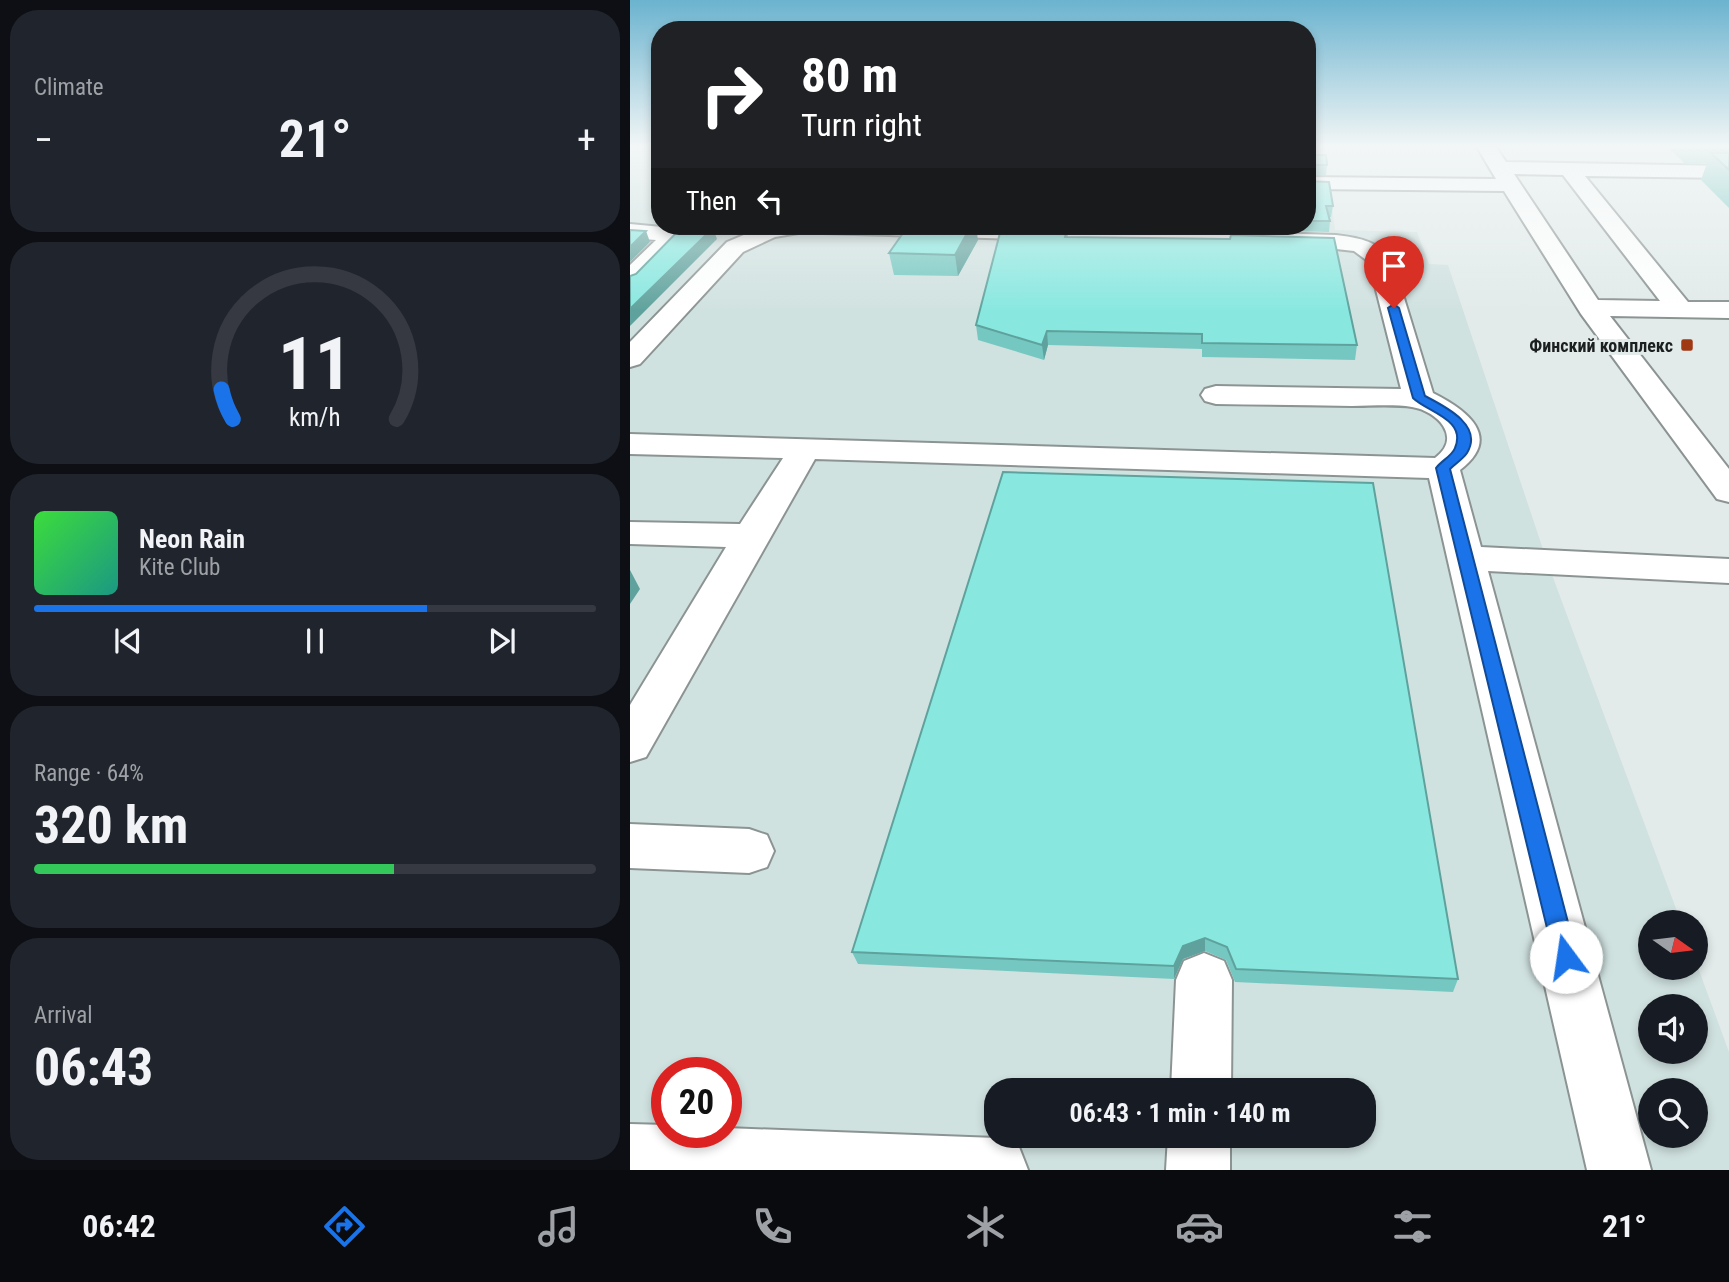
<!DOCTYPE html>
<html lang="en">
<head>
<meta charset="utf-8">
<style>
  :root { --surface:#171b24; --page:#20242c; --text:#f1f3f6; --muted:#9ea1a6; --line:#363941; --accent:#1a73e8 }
  body { margin:0; font-family:"Roboto Condensed",sans-serif; background:var(--page); color:var(--text); height:100vh; display:flex; flex-direction:column; font-size:26px; white-space:nowrap }
  * { box-sizing:border-box; margin:0 }
  p { font-size:23px; color:var(--muted) }
  .icon { flex:none; width:38px; height:38px; fill:none; stroke:currentColor; stroke-width:2; stroke-linecap:round; stroke-linejoin:round }
  .map { position:relative; flex:1; overflow:hidden }
  .side { display:flex; flex-direction:column; gap:10px; padding:10px; background:#0d0f14; width:630px }
  .side>* { flex:none }
  .top-card { position:absolute; left:21px; top:21px; width:665px; height:214px; border-radius:28px; box-shadow:0 4px 10px #0003; background:#202124; color:#fff; overflow:hidden }
  .needle { width:46px; rotate:104deg }
  .fabs { position:absolute; left:1008px; top:910px; display:grid; gap:14px }
  .fabs a { display:grid; place-items:center; width:70px; height:70px; border-radius:50%; background:var(--surface); box-shadow:0 4px 10px #0003; font-size:35px }
  .speed { position:absolute; left:21px; top:1057px; display:flex; gap:14px; font-size:35px; font-weight:700; text-align:center }
  .speed>* { display:grid; place-content:center; width:91px; height:91px; border-radius:50%; background:var(--surface); box-shadow:0 4px 10px #0003; line-height:1 }
  .speed .limit { border:10px solid #d22; background:#fff; color:#111 }
  .pin { position:absolute; display:grid; place-items:center; width:60px; height:60px; color:#fff; margin:-72px -30px; border-radius:50% 50% 50% 0; rotate:-45deg; box-shadow:0 0 7px #0007 }
  .pin .icon { rotate:45deg }
  .me { position:absolute; width:77px; margin:-38px; rotate:346deg; stroke-linejoin:round; filter:drop-shadow(0 0 5px #0008) }
  .turn { display:flex; align-items:center; gap:24px; height:147px; padding:0 35px; font-size:32px }
  .turn .icon { width:91px; height:91px; stroke-width:2.5 }
  .turn b { display:block; font-size:49px; line-height:60px }
  .then { display:flex; align-items:center; height:66px; padding:0 35px; background:#0003; gap:14px; font-size:26px }
  .big { font-size:52px; font-weight:700; line-height:1.1 }
  .side .card { flex:1; display:flex; flex-direction:column; justify-content:center; gap:10px; min-width:0; padding:0 24px; border-radius:28px; background:var(--page) }
  .side .dial { align-items:center; gap:0 }
  .dial svg { height:182px; overflow:visible; fill:none; stroke:var(--line); stroke-width:7; stroke-linecap:round; text-anchor:middle }
  .dial text { fill:var(--text); stroke:none }
  .song { display:flex; align-items:center; gap:21px }
  .cover { width:84px; height:84px; border-radius:10px; background:linear-gradient(135deg,hsl(120 70% 55%),hsl(170 70% 35%)) }
  .played { height:7px; border-radius:4px; background:linear-gradient(90deg,var(--accent) 70%,var(--line) 70%) }
  .keys { display:flex; justify-content:space-around; direction:ltr }
  .heat { display:flex; justify-content:space-between; align-items:center; font-size:38px; direction:ltr }
  .charge { height:10px; border-radius:5px; background:linear-gradient(90deg,#34c759 64%,var(--line) 0) }
  .trip { position:absolute; left:354px; top:1078px; width:392px; height:70px; border-radius:28px; background:var(--surface); box-shadow:0 4px 10px #0003; font-weight:700; line-height:70px; text-align:center }
  .dock { display:flex; height:112px; justify-content:space-around; align-items:center; background:#090b0e; color:var(--muted) }
  .dock .icon { width:49px; height:49px }
  .dock .on { color:var(--accent) }
  .dock b { font-size:32px; color:var(--text) }
  main { display:flex; flex:1; min-height:0 }
  .map>svg:first-child { display:block }
</style>
</head>
<body>
<main>
<section class="side">
<div class="card"><p>Climate</p>
<div class="heat"><a>−</a><b class="big">21°</b><a>+</a></div>
</div>
<div class="card dial"><svg viewBox="0 0 100 80">
<path d="M14 69A42 42 0 1 1 86 69"/>
<path d="M14 69A42 42 0 0 1 9 56" stroke="#1a73e8"/>
<text x="50" y="56" font-size="32" font-weight="700">11</text>
<text x="50" y="72" font-size="11">km/h</text>
</svg></div>
<div class="card">
<div class="song"><i class="cover"></i><div><b>Neon Rain</b><p>Kite Club</p></div></div>
<div class="played"></div>
<div class="keys"><svg class="icon" aria-label="previous" viewBox="0 0 24 24"><path d="M18 5L8 12l10 7zM5 5v14"/></svg><svg class="icon" aria-label="pause" viewBox="0 0 24 24"><path d="M8 5v14M16 5v14"/></svg><svg class="icon" aria-label="next" viewBox="0 0 24 24"><path d="M6 5l10 7-10 7zM19 5v14"/></svg></div>
</div>
<div class="card"><p>Range · 64%</p><b class="big">320 km</b><div class="charge"></div></div>
<div class="card"><p>Arrival</p><b class="big">06:43</b></div>
</section>
<div class="map">
<svg width="1099" height="1170" viewBox="0 0 1099 1170">
  <rect width="100%" height="100%" fill="#e2ebea"/>
  <path fill="#d0e2e0" fill-rule="evenodd" d="M 0,147 L 30,147 L 30,226 L 677,226 L 677,169 L 692,176 L 693,185 L 699,186 L 705,230 L 787,232 L 799,264 L 818,265 L 918,564 L 1051,922 L 1020,922 L 1020,968 L 1066,968 L 1066,962 L 1099,1052 L 1099,1170 L 0,1170 ZM 1020,1006 L 1066,1006 L 1066,1052 L 1020,1052 ZM 37,1073 L 96,1073 L 96,1132 L 37,1132 ZM 366,1090 L 733,1090 L 733,1136 L 366,1136 ZM 1020,1090 L 1066,1090 L 1066,1136 L 1020,1136 Z"/>
  <g fill="none" stroke-linecap="round" stroke-linejoin="round">
    <g stroke="#8c9493" stroke-width="4">
      <path id="minor" d="M 847,147 L 866,147 L 876,162 L 1099,166 L 1099,178 L 955,176 L 1058,302 L 1099,302 L 1099,318 L 980,316 L 1099,469 L 1099,502 L 1087,499 L 951,314 L 874,191 L 677,189 L 677,177 L 866,179 ZM 884,174 L 933,175 L 1030,301 L 968,300 Z
        M 0,224 L 53,229 L 56,234 L 9,284 L 0,286 L 0,265 L 26,240 L 0,238 Z
        M 135,226 L 405,226 L 706,235 C 730,238 749,241 763,262 L 803,393 C 837,410 873,437 830,470 L 851,547 L 1099,559 L 1099,583 L 858,571 L 1021,1170 L 957,1170 L 799,478 L 185,459 L 16,757 L 0,762 L 0,705 L 96,547 L 0,544 L 0,522 L 110,524 L 153,458 L 0,454 L 0,434 L 805,458 C 833,437 807,411 782,407 C 763,404 741,406 722,406 C 677,405 631,405 586,404 L 575,401 L 571,395 L 575,389 L 586,386 L 771,389 L 739,262 L 724,251 L 706,249 L 193,233 L 182,227 L 180,231 L 145,237 L 113,252 L 10,364 L 0,367 L 0,342 L 97,242 Z
        M 0,824 L 119,829 L 137,835 L 144,851 L 137,867 L 119,873 L 0,868 Z
        M 574,953 L 594,961 L 602,980 L 601,1090 L 541,1090 L 546,980 L 554,961 Z
        M 0,1124 L 37,1125 L 37,1132 L 96,1132 L 96,1128 L 366,1138 L 389,1147 L 398,1170 L 0,1170 Z
        M 538,1136 L 600,1136 L 600,1170 L 536,1170 Z"/>
    </g>
    <use href="#minor" fill="#fff" fill-rule="evenodd"/>
  </g>
  <path fill="#75c8c1" d="M 1038,147 L 1099,147 L 1099,208 L 1071,180 L 1077,163 L 1054,163 Z
    M 677,155 L 697,165 L 696,175 L 677,175 Z
    M 677,181 L 703,206 L 701,217 L 699,217 L 700,221 L 699,232 L 602,229 L 602,226 L 677,226 Z
    M 437,230 L 438,237 L 727,345 L 725,360 L 572,357 L 572,349 L 418,345 L 414,360 L 348,340 L 346,325 Z
    M 348,240 L 328,276 L 264,275 L 259,253 Z
    M 373,472 L 828,979 L 823,992 L 605,982 L 596,960 L 575,951 L 553,959 L 544,979 L 228,964 L 222,952 Z"/>
  <path fill="#5fa29d" d="M 341,226 L 346,226 L 348,240 L 328,276 L 325,255 Z
    M 83,228 L 87,239 L 0,326 L 0,309 Z
    M 16,231 L 20,242 L 0,262 L 0,247 Z
    M 417,331 L 418,345 L 414,360 L 412,345 Z
    M 0,570 L 10,589 L 0,604 Z
    M 575,938 L 575,951 L 553,959 L 544,979 L 544,966 L 553,946 Z"/>
  <path fill="#88e8e0" stroke="#5fa29d" stroke-width="2" d="M 1081,153 L 1099,153 L 1099,170 Z
    M 677,155 L 696,155 L 697,165 L 677,165 Z
    M 677,181 L 699,182 L 703,206 L 696,206 L 700,221 L 677,221 Z
    M 278,226 L 341,226 L 325,255 L 259,253 Z
    M 52,227 L 83,228 L 0,309 L 0,276 L 6,274 Z
    M 371,229 L 437,230 L 435,237 L 600,239 L 601,235 L 704,238 L 727,345 L 572,343 L 572,334 L 417,331 L 412,345 L 346,325 Z
    M 0,230 L 16,231 L 0,247 Z
    M 373,472 L 743,483 L 828,979 L 606,969 L 597,947 L 575,938 L 553,946 L 544,966 L 222,952 Z"/>
  <linearGradient id="sky" x2="0" y2="1"><stop stop-color="#6bb3cf"/><stop offset="0.47" stop-color="#f2f6f6"/><stop offset="1" stop-color="#f2f6f6" stop-opacity="0"/></linearGradient>
  <rect width="1099" height="311" fill="url(#sky)"/>
  <path fill="#1a73e8" stroke="#114b97" stroke-width="2" d="M 764,304 L 769,308 L 795,396 C 814,406 854,425 837,453 C 833,459 825,464 820,469 L 947,957 L 944,965 L 936,968 L 928,965 L 924,957 L 806,468 C 811,461 822,456 825,448 C 837,419 797,412 783,398 L 758,308 Z"/>
  <rect fill="#9f3914" stroke="#e2ebea" stroke-width="2.5" x="1050" y="338" width="14" height="14" rx="3.5"/>
  <g text-anchor="middle" dominant-baseline="central" stroke-width="6" stroke-linejoin="round" paint-order="stroke">
    <g font-size="18" font-weight="bold" fill="#1c1f1f" stroke="#e2ebea" text-anchor="end">
      <text x="1043" y="345">Финский комплекс</text>
    </g>
  </g>
</svg>
<div class="fabs">
<a><svg class="needle" viewBox="-14 -14 28 28"><path d="M0-13l5 13h-10z" fill="#e53935"/><path d="M0 13l5-13h-10z" fill="#9ea1a6"/></svg></a>
<a><svg class="icon" aria-label="sound" viewBox="0 0 24 24"><path d="M4 9h4l5-4v14l-5-4H4zM17 9q2 3 0 6"/></svg></a>
<a><svg class="icon" aria-label="search" viewBox="0 0 24 24"><circle cx="10" cy="10" r="6"/><path d="M15 15l6 6"/></svg></a>
</div>
<div class="speed"><div class="limit">20</div></div>
<div class="pin" style="left:764px;top:308px;background:#d93025"><svg class="icon" aria-label="arrive" viewBox="0 0 24 24"><path d="M6 21V4h12l-3 4 3 4H6"/></svg></div>
<svg class="me" style="left:936px;top:957px" viewBox="-20 -20 40 40"><circle r="19" fill="#fff"/><path d="M0-13L10 11 0 6-10 11z" fill="#1a73e8"/></svg>
<div class="trip">06:43 · 1 min · 140 m</div>
<div class="top-card">
<div class="turn"><svg class="icon" aria-label="right" viewBox="0 0 24 24"><path d="M7 20v-9h11M14 6l5 5-5 5"/></svg><div><b>80 m</b>Turn right</div></div>
<div class="then">Then<svg class="icon" aria-label="left" viewBox="0 0 24 24"><path d="M17 20v-9H6M10 6l-5 5 5 5"/></svg></div>
</div>
</div>
</main>
<nav class="dock">
<b>06:42</b>
<svg class="icon on" aria-label="directions" viewBox="0 0 24 24"><path d="M12 3l9 9-9 9-9-9zM9 14v-3h6M13 9l2 2-2 2"/></svg>
<svg class="icon" aria-label="music" viewBox="0 0 24 24"><path d="M9 18V5l10-2v13"/><circle cx="6" cy="18" r="3"/><circle cx="16" cy="16" r="3"/></svg>
<svg class="icon" aria-label="phone" viewBox="0 0 24 24"><path d="M5 4h4l2 5-3 2q2 4 5 5l2-3 5 2v4C11 20 4 13 5 4z"/></svg>
<svg class="icon" aria-label="climate" viewBox="0 0 24 24"><path d="M12 3v18M4 7l16 10M4 17L20 7"/></svg>
<svg class="icon" aria-label="car" viewBox="0 0 24 24"><path d="M5 17H2v-5l4-1 3-4h7l3 4 3 1v5h-3M9 17h6M6 11h13"/><circle cx="7" cy="17" r="2"/><circle cx="17" cy="17" r="2"/></svg>
<svg class="icon" aria-label="filters" viewBox="0 0 24 24"><path d="M4 7h16M4 17h16"/><circle cx="9" cy="7" r="2"/><circle cx="15" cy="17" r="2"/></svg>
<b>21°</b>
</nav>
</body>
</html>
